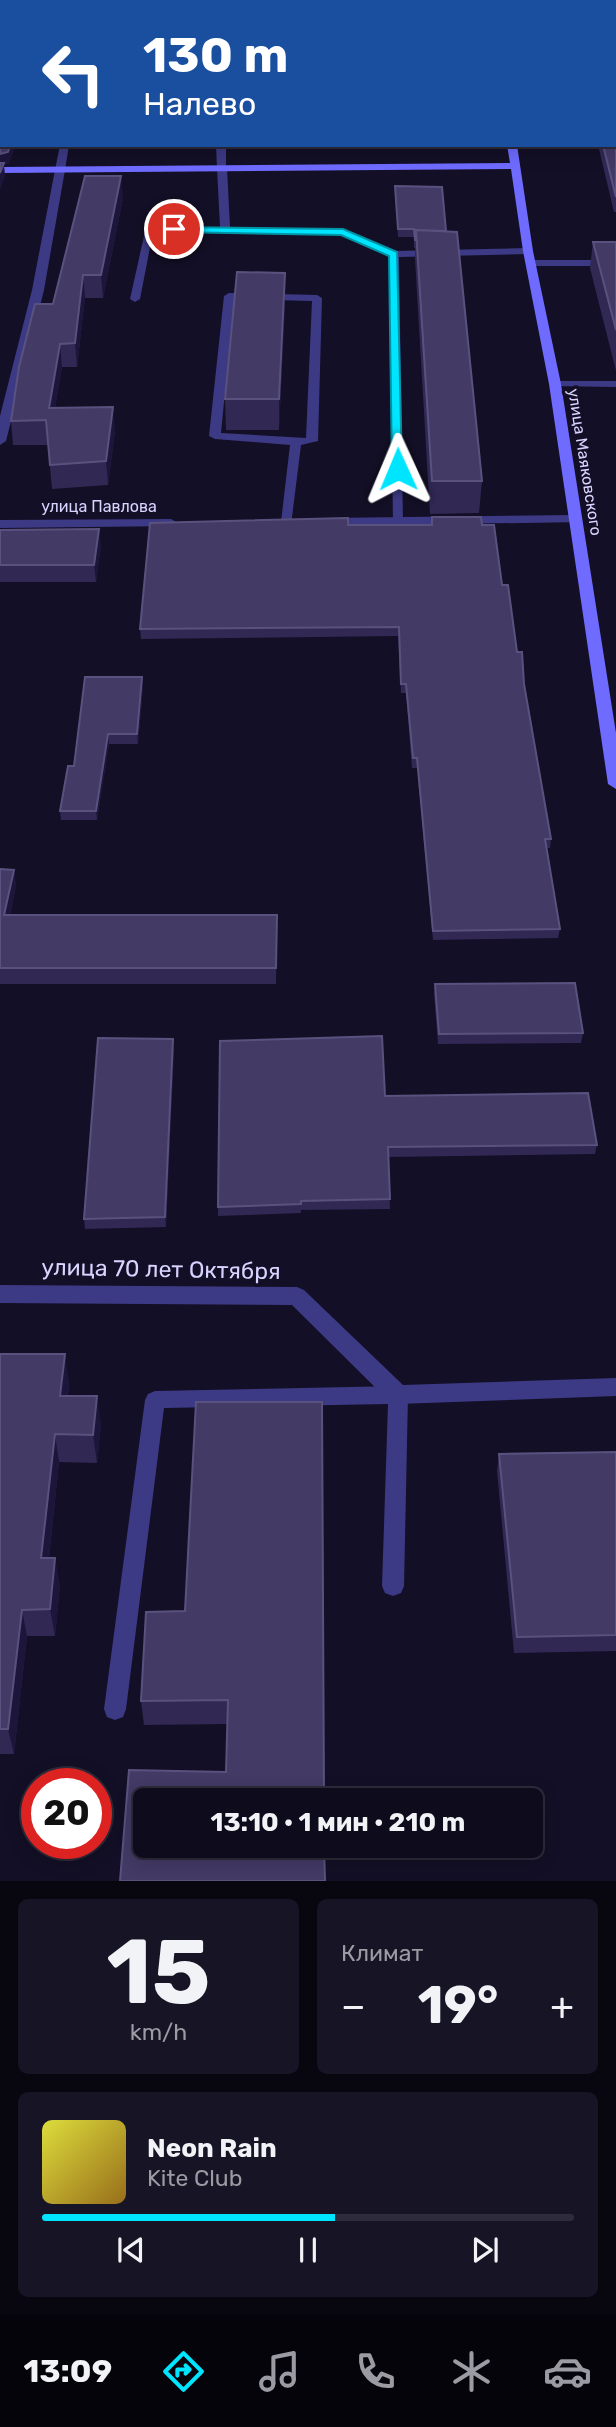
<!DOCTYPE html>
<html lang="ru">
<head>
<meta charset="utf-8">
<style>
  :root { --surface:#0e0b1c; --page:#171425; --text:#f1f3f6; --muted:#9b9ba3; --line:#2e2b3b; --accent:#00e5ff }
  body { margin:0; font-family:Rubik,sans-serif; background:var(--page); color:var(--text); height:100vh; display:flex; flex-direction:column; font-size:26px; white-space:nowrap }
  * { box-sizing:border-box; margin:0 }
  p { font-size:23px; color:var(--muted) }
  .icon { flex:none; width:38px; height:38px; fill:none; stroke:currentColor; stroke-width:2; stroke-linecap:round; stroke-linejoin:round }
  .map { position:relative; height:1881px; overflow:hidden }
  .sheet { display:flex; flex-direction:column; gap:18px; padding:18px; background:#08060f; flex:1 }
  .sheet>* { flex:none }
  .hud { position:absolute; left:0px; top:0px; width:616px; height:147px; box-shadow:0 4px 18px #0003,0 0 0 2px var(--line); background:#1a4fa0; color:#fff; overflow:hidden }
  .speed { position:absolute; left:21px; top:1768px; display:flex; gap:14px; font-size:35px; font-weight:700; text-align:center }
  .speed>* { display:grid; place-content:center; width:91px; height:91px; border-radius:50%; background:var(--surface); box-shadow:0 4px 18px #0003,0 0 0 2px var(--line); line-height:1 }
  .speed .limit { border:10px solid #d22; background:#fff; color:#111 }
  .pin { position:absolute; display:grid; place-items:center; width:60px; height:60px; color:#fff; margin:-30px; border:4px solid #fff; border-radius:50%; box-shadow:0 2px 7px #0007 }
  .me { position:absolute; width:77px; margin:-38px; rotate:359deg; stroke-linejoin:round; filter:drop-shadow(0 0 5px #0008) }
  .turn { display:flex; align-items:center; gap:24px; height:147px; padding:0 28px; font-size:32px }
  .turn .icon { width:91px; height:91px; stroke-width:2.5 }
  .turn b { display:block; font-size:49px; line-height:60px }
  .big { font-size:52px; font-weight:700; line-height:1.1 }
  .sheet .tile { flex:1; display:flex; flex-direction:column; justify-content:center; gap:10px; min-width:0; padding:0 24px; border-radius:10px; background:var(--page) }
  .sheet .dial { align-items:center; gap:0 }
  .dial b { font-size:91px; line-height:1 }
  .song { display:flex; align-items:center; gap:21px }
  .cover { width:84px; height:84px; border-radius:10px; background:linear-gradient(135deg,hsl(60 70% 55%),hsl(40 70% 35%)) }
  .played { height:7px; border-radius:4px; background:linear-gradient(90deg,var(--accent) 55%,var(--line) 55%) }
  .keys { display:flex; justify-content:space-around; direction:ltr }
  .heat { display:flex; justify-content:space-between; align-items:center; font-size:38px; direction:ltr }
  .sheet .tiles { flex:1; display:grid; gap:18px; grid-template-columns:1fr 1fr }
  .tile:last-child { grid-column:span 2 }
  .trip { position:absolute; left:133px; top:1788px; width:410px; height:70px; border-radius:10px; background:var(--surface); box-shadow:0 4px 18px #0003,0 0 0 2px var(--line); font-weight:700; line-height:70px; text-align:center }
  .menu { display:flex; height:112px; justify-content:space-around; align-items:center; background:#06040b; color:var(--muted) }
  .menu .icon { width:49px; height:49px }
  .menu .selected { color:var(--accent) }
  .menu b { font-size:32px; color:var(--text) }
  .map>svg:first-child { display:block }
</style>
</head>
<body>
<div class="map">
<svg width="616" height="1881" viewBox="0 0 616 1881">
  <rect width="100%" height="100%" fill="#130f26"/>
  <path fill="#12302f" d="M 0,0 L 354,0 L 358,2 L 2,2 L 2,7 Z"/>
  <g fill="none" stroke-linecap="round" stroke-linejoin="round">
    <path fill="#3d3a85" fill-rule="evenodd" d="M 591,0 L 599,0 L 599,2 L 591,2 Z
      M 0,70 L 2,70 L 0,75 Z
      M 614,90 L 616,90 L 616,103 L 614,102 Z
      M 60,145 L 69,145 L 65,170 L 60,173 L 55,170 Z
      M 222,165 L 227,168 L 230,227 L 343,229 L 395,251 L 528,248 L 533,251 L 528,254 L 399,257 L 403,525 L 395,525 L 393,522 L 389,255 L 341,235 L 153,232 L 140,299 L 135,302 L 130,299 L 146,227 L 220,227 L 217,168 Z
      M 616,260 L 616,266 L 531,266 L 526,263 L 531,260 Z
      M 229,293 L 317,295 L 322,298 L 318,441 L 301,445 L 291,525 L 283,525 L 281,522 L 290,445 L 215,439 L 209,436 L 224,296 ZM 234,299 L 312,301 L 306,438 L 221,433 Z
      M 555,381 L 616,381 L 616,387 L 551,386 L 551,382 Z
      M 398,1386 L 405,1389 L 408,1395 L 404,1586 L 401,1593 L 393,1596 L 385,1593 L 382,1586 L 388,1404 L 164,1408 L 126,1709 L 123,1717 L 115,1720 L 107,1717 L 104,1709 L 145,1400 L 148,1394 L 155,1391 Z"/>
    <path fill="#3d3a85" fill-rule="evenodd" d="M 0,30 L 2,31 L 2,37 L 0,36 Z
      M 216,145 L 226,145 L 226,170 L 217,168 Z
      M 60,167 L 65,170 L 44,290 L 6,441 L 0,445 L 0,416 L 32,290 L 55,170 Z
      M 576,515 L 581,516 L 581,522 L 325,526 L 318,522 L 325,518 Z
      M 171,519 L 178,523 L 176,526 L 0,528 L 0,520 Z
      M 0,1285 L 297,1287 L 304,1290 L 403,1385 L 616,1378 L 616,1396 L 398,1404 L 390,1402 L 292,1305 L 0,1303 Z"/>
    <path fill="#6f6bff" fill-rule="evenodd" d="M 488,0 L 496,0 L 497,2 L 489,2 Z
      M 507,145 L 517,145 L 533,251 L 561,384 L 616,733 L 616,789 L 608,784 L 549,384 L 523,251 L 511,169 L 0,173 L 0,167 L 510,163 Z"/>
  </g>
  <path fill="#312854" d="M 406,0 L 437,0 L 437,2 L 406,2 Z
    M 616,120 L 616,212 L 614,212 L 598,145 L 614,145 Z
    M 395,186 L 446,231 L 482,481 L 479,513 L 430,514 L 415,259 L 415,248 L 414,248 L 414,237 L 398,237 Z
    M 123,198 L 103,298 L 85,298 L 77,367 L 62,367 L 55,408 L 115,431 L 108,485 L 52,489 L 48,445 L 13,445 L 11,421 L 53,304 Z
    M 593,242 L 616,242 L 616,371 L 590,268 Z
    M 285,303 L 279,430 L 226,430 L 225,399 Z
    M 432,517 L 482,525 L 502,585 L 524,684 L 551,839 L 550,848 L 546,848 L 560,929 L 558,938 L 433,940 L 417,768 L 412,768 L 406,693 L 401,693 L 398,636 L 141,639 L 140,629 L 348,525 L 431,525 Z
    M 0,530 L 101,545 L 96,582 L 0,582 Z
    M 142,677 L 143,686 L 138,744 L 109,744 L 97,820 L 61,820 L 60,811 L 74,766 Z
    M 0,869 L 14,870 L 16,886 L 10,915 L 277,915 L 276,984 L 0,984 Z
    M 435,984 L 583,1033 L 581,1043 L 438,1044 L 434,994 Z
    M 174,1048 L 166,1227 L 85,1229 L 84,1219 Z
    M 385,1096 L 597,1145 L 595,1154 L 388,1157 L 390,1209 L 301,1210 L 301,1213 L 218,1216 L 218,1207 Z
    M 0,1354 L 69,1382 L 68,1396 L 101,1424 L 97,1463 L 59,1462 L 49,1558 L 60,1585 L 55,1636 L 27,1636 L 14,1754 L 0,1754 Z
    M 616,1452 L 616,1651 L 514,1653 L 497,1471 L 499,1454 Z
    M 185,1611 L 325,1881 L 226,1772 L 227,1724 L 144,1725 L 141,1701 Z"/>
  <path fill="#1d163a" d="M 10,145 L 16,145 L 9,164 L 4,165 L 5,176 L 0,190 L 0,154 Z
    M 121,176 L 123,198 L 103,298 L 101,275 Z
    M 285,273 L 285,303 L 279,430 L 279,399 Z
    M 83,275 L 85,298 L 77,367 L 75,343 Z
    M 60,344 L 62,367 L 51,432 L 49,408 Z
    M 113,407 L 115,431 L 108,485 L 106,461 Z
    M 99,529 L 101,545 L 96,582 L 94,565 Z
    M 142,677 L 143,686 L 138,744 L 137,734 Z
    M 108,734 L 109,744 L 97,820 L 96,811 Z
    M 14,870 L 16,886 L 6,932 L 4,915 Z
    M 173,1039 L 174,1048 L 166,1227 L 165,1217 Z
    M 65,1354 L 69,1382 L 65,1424 L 60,1396 Z
    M 97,1396 L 101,1424 L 97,1463 L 93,1435 Z
    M 55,1434 L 59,1462 L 46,1585 L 41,1558 Z
    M 55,1558 L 60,1585 L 55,1636 L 50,1609 Z
    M 22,1610 L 27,1636 L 14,1754 L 8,1729 Z"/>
  <path fill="#433a66" stroke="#5a527e" stroke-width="2" d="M 544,0 L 577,0 L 577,2 L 545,2 Z
    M 614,120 L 616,120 L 616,197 L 603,145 L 614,145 Z
    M 0,121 L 2,121 L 2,145 L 10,145 L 8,152 L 0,154 Z
    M 0,163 L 4,163 L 0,173 Z
    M 85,176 L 121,176 L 101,275 L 83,275 L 75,343 L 60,344 L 49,408 L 113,407 L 106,461 L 50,465 L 46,420 L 11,421 L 19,367 L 35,304 L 53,304 Z
    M 395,186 L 442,187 L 446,231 L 416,230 L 416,240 L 415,240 L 414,229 L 398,229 Z
    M 416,230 L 457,232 L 482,481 L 432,481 Z
    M 593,242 L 616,242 L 616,330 Z
    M 237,272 L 285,273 L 279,399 L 225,399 Z
    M 432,517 L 481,517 L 482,525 L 494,525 L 502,585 L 508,585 L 517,652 L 522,652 L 524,684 L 551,839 L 545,839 L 560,929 L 433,931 L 417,758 L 413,758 L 406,684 L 401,684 L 399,627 L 140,629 L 150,523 L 348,518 L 348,525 L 432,525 Z
    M 99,529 L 94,565 L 0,565 L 0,530 Z
    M 85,677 L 142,677 L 137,734 L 108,734 L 96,811 L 60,811 L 68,766 L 74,766 Z
    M 0,869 L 14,870 L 4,915 L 277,915 L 276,968 L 0,968 Z
    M 575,983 L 583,1033 L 439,1034 L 435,984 Z
    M 382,1036 L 385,1096 L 588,1093 L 597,1145 L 388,1147 L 390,1199 L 301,1201 L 301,1204 L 218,1207 L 220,1041 Z
    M 98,1038 L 173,1039 L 165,1217 L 84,1219 Z
    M 0,1354 L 65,1354 L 60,1396 L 97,1396 L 93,1435 L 55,1434 L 41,1558 L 55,1558 L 50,1609 L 22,1610 L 8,1729 L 0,1729 Z
    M 196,1402 L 322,1402 L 324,1801 L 145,1801 L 145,1846 L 324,1846 L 325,1881 L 120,1881 L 129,1770 L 226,1772 L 228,1700 L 141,1701 L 146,1612 L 185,1611 Z
    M 616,1452 L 616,1635 L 517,1637 L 499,1454 Z"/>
  <path fill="#00e5ff" stroke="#0095a6" stroke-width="2" d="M 171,227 L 343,229 L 397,252 L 402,471 L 392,469 L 389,256 L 341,235 L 174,232 Z"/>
  <g text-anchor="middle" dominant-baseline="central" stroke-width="7" stroke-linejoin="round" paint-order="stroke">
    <g font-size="16" fill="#d9d4ff" stroke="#130f26">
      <text transform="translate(585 462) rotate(81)">улица Маяковского</text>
      <text x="99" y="506">улица Павлова</text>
    </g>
    <g font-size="23" fill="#d9d4ff" stroke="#130f26">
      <text transform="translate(161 1269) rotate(1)">улица 70 лет Октября</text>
    </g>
  </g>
</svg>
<div class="speed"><div class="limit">20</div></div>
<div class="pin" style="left:174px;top:229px;background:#d93025"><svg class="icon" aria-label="arrive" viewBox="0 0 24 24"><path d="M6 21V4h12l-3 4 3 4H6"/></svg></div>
<svg class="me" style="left:398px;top:469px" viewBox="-20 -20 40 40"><path d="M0-17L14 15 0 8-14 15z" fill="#00e5ff" stroke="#fff" stroke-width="4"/></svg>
<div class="trip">13:10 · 1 мин · 210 m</div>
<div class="hud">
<div class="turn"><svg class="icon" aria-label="left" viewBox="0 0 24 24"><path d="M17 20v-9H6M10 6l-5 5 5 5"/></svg><div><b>130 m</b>Налево</div></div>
</div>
</div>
<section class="sheet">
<div class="tiles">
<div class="tile dial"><b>15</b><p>km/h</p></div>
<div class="tile"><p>Климат</p>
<div class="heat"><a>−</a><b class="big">19°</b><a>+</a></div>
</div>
<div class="tile">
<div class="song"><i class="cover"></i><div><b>Neon Rain</b><p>Kite Club</p></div></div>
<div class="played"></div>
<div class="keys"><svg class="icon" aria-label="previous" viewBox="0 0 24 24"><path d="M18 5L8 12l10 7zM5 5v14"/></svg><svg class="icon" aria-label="pause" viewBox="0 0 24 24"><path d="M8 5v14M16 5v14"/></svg><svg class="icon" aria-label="next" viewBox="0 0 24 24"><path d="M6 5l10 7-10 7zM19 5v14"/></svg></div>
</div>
</div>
</section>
<nav class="menu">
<b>13:09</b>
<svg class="icon selected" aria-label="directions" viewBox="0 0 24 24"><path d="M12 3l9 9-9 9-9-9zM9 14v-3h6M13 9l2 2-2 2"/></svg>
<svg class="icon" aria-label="music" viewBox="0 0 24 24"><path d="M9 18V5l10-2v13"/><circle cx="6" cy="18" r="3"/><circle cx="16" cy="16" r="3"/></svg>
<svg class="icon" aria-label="phone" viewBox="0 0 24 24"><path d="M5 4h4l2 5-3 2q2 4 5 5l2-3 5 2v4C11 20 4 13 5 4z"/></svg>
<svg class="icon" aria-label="climate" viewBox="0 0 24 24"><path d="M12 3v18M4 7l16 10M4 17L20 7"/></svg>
<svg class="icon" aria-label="car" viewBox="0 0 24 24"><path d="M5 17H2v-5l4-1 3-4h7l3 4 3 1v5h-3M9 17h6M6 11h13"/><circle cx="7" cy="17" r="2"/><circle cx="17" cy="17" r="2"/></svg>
</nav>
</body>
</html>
